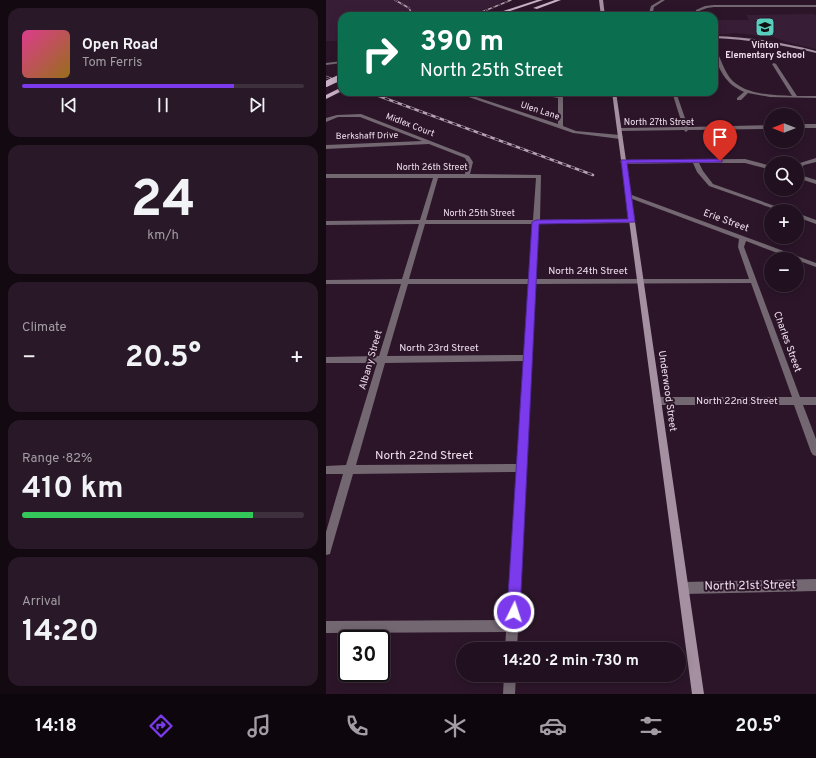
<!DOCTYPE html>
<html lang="en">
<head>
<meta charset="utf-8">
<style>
  :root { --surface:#21101f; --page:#291928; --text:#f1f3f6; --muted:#a29da4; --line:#3e303d; --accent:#7c3aed }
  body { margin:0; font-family:Overpass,sans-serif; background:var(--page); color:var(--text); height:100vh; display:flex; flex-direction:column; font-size:15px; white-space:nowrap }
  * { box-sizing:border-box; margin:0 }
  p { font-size:13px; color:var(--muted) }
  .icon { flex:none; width:22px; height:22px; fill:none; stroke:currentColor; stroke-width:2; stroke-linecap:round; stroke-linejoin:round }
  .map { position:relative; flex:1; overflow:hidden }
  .panel { display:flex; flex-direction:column; gap:8px; padding:8px; background:#120911; width:326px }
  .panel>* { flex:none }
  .top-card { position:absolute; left:12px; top:12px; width:380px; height:84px; border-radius:12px; box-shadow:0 2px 10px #0003,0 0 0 1px var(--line); background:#0b6e4f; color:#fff; overflow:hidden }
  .needle { width:26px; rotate:270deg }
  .fabs { position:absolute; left:438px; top:108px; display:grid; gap:8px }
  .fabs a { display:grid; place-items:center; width:40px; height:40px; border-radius:50%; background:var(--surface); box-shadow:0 2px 10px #0003,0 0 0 1px var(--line); font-size:20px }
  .speed { position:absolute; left:12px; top:630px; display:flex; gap:8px; font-size:20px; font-weight:700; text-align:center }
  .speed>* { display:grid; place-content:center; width:52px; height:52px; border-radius:50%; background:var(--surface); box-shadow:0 2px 10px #0003,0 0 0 1px var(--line); line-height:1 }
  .speed .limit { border:2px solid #111; border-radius:6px; background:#fff; color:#111 }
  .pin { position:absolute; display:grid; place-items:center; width:34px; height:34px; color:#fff; margin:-41px -17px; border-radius:50% 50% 50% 0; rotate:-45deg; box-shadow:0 0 4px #0007 }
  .pin .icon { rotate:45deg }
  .me { position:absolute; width:44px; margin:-22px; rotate:4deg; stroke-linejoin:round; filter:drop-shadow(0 0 3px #0008) }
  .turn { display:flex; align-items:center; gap:14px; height:84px; padding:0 16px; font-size:18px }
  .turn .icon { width:52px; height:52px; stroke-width:2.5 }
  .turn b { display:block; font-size:28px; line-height:34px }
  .big { font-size:30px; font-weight:700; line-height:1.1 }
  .panel .card { flex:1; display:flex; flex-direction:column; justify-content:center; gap:6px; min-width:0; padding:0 14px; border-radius:12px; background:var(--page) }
  .panel .dial { align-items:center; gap:0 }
  .dial b { font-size:52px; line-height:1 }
  .song { display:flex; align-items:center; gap:12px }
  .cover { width:48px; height:48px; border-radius:6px; background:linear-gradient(135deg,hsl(330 70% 55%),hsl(40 70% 35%)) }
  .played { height:4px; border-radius:2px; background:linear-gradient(90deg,var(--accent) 75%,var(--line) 75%) }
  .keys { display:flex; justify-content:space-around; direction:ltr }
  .heat { display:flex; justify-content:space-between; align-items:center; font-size:22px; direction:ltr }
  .charge { height:6px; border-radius:3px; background:linear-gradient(90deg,#34c759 82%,var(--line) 0) }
  .trip { position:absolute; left:130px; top:642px; width:230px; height:40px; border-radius:20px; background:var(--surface); box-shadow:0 2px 10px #0003,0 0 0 1px var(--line); font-weight:700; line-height:40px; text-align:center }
  .dock { display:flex; height:64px; justify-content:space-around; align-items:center; background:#0d060c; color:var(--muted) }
  .dock .icon { width:28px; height:28px }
  .dock .selected { color:var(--accent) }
  .dock b { font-size:18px; color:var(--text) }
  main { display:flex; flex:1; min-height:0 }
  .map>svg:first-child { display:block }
</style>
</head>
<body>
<main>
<section class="panel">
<div class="card">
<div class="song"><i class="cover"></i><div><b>Open Road</b><p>Tom Ferris</p></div></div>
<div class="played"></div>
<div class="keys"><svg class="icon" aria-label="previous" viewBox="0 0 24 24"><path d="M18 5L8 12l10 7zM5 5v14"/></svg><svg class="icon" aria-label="pause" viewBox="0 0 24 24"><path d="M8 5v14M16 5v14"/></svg><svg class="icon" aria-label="next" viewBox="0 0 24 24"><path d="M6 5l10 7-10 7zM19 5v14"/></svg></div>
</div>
<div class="card dial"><b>24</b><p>km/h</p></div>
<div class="card"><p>Climate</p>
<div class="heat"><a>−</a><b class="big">20.5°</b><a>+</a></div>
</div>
<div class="card"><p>Range · 82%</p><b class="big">410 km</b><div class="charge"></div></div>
<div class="card"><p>Arrival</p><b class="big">14:20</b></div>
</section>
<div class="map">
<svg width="490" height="694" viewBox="0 0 490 694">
  <rect width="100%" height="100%" fill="#2c1529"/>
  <path fill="#381d36" d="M 0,0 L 180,0 L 143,16 L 16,16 L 16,41 L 0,41 Z
    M 487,14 L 490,15 L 490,49 L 460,42 L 448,37 L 409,33 L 388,35 L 388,20 L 423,20 L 420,15 Z"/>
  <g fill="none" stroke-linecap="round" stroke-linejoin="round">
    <path fill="#736771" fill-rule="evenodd" d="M 335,0 L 339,0 L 328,7 L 326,16 L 322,16 L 325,6 Z
      M 388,5 L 490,5 L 490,7 L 388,7 L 381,8 L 373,11 L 374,16 L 370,16 L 370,10 L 379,6 Z
      M 388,49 L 390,50 C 395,59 398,70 404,78 C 418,95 446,95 466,96 L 446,64 L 448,63 L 450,64 L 471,96 L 490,96 L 490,98 L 444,97 L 422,93 L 415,100 L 411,100 L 411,98 L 418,92 C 412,89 406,86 402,81 C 395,74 388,58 388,49 Z
      M 16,61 L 16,63 L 0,65 L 0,63 Z
      M 128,92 L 135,92 L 232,124 L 232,98 L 199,92 L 211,92 L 233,95 L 233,92 L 237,92 L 237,126 L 250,131 L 294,135 L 297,137 L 294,139 L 247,133 Z
      M 346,92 L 350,92 L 362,127 L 445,125 L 445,129 L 362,130 L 360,132 L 358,130 L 292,131 L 292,129 L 294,128 L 357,127 Z
      M 35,114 L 143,156 L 147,162 L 144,174 L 215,175 L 214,220 L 306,219 L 309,221 L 306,223 L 213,224 L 210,279 L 423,279 L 412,247 L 413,239 L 301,197 L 301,195 L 303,194 L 490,263 L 490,267 L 471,260 L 471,259 L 467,259 L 420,241 L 418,247 L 474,397 L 490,397 L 490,405 L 477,405 L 490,439 L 490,456 L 487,455 L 485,452 L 468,405 L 331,405 L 328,404 L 327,401 L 328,398 L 331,397 L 466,397 L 425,283 L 210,284 L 191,649 L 179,649 L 180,632 L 0,633 L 0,621 L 181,620 L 191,472 L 27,474 L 5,550 L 4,554 L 0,555 L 0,532 L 17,474 L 0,474 L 0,466 L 20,465 L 51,363 L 0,363 L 0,357 L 53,356 L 75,284 L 0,284 L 0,280 L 76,279 L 93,224 L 0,225 L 0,221 L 94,220 L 107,178 L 0,178 L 0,174 L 139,174 L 141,162 L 139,158 L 103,144 L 0,149 L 0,145 L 96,141 L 34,117 L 12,117 L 0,122 L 0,118 L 11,115 ZM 112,178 L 210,178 L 207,220 L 100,220 ZM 99,224 L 207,224 L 203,279 L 83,279 ZM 82,284 L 203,284 L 198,355 L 61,356 ZM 198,361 L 191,464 L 30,465 L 59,363 Z
      M 471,124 L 490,124 L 490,128 L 471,128 Z
      M 490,158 L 490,162 L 478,165 L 473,171 L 471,172 L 471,166 L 474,163 Z
      M 419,159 L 445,166 L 445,170 L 419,163 L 373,163 L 377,171 L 387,184 L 463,211 L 454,211 L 383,186 L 371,172 L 367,163 L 297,164 L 294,162 L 297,160 Z
      M 471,174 L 490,180 L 490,184 L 471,178 Z
      M 471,213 L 490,220 L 490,224 L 471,217 Z
      M 490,579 L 490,591 L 358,594 L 354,592 L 352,588 L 354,584 L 358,582 Z
      M 178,675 L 190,675 L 189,694 L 177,694 Z"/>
    <path fill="#a490a1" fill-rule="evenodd" d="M 273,0 L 277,0 L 279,16 L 275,16 Z
      M 388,36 C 423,37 456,42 490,51 L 490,53 C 456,44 423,40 388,38 Z
      M 286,92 L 290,92 L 378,694 L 366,694 Z"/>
    <path fill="#c9b0c6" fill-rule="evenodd" d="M 211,0 L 217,0 L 169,16 L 162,16 Z
      M 229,0 L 235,0 L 211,9 L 207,8 Z
      M 16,87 L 16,91 L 0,99 L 0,95 Z"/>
    <g stroke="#b4a2b1" stroke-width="1.5">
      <path id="rail-far1" d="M 69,0 L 83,8 L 87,16
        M 146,16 L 185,0
        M 16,59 L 12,68 L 16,77
        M 0,77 L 2,78"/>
    </g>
    <g stroke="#b4a2b1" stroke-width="2.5">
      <path id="rail" d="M 0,77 L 16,83
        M 42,92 L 267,175"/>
    </g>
    <use href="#rail-far1" stroke="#2c1529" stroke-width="1" stroke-dasharray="3.5" stroke-linecap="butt"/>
    <use href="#rail" stroke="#2c1529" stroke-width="1.5" stroke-dasharray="4.5" stroke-linecap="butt"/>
    <path stroke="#c9b0c6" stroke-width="5" d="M 13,78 L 16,76"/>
    <path stroke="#c9b0c6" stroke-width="6" d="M 0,84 L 15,77"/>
  </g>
  <path fill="#7c3aed" stroke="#51269a" d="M 394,159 L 396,160 L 396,162 L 301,163 L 309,222 L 213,224 L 194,612 L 192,616 L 188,618 L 183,616 L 181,612 L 206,222 L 210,220 L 302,219 L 295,160 Z"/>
  <defs>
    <g id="school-square" transform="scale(1)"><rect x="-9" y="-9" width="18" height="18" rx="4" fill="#58cebf" stroke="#2c1529"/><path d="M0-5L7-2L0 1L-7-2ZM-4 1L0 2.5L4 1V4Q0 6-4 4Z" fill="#111"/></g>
  </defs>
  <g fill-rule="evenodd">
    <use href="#school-square" x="439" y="27"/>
  </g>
  <g text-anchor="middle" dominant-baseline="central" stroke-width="4" stroke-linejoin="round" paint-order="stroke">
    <g font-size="9" font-weight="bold" fill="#efdfed" stroke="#2c1529">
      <text x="439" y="45">Vinton<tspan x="439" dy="10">Elementary School</tspan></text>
    </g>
    <g font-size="9" fill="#efdfed" stroke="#2c1529">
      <text transform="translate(214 111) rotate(18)">Ulen Lane</text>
      <text x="333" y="122">North 27th Street</text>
      <text transform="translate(84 125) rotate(21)">Midlex Court</text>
      <text transform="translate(41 136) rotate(-1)">Berkshaff Drive</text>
      <text x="106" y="167">North 26th Street</text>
      <text x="153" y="213">North 25th Street</text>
    </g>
    <g font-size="10" fill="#efdfed" stroke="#2c1529">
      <text transform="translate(400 221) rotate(20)">Erie Street</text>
      <text x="262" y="271">North 24th Street</text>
      <text transform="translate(461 342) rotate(70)">Charles Street</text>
      <text x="113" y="348">North 23rd Street</text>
      <text transform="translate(45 360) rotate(-74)">Albany Street</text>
      <text transform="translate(341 391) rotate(82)">Underwood Street</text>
      <text x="411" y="401">North 22nd Street</text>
    </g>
    <g font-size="12" fill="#efdfed" stroke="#2c1529">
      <text x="98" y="456">North 22nd Street</text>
      <text transform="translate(424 586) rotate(-1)">North 21st Street</text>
    </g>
  </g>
</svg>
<div class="fabs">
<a><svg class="needle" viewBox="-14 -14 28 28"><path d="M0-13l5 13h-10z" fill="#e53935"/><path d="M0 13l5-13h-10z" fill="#a29da4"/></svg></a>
<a><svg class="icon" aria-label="search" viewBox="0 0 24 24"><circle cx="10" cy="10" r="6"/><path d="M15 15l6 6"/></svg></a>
<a>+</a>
<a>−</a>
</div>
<div class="speed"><div class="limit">30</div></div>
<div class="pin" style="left:394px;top:161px;background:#d93025"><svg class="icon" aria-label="arrive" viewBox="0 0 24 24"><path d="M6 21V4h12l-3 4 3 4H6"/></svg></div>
<svg class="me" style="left:188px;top:612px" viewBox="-20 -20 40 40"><circle r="17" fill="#7c3aed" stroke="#fff" stroke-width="3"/><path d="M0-11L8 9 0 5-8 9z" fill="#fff"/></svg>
<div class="trip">14:20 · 2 min · 730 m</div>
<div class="top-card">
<div class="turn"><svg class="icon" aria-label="right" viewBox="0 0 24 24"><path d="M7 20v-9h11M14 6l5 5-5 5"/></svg><div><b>390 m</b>North 25th Street</div></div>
</div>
</div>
</main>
<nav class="dock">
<b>14:18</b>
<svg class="icon selected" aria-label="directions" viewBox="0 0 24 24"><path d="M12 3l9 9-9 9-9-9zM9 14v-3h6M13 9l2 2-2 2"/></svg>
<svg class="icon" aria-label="music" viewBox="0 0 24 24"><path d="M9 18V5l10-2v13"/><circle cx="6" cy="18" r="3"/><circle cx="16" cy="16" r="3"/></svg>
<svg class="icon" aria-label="phone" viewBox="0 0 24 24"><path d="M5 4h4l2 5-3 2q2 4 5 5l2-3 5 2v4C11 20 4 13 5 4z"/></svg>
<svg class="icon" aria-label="climate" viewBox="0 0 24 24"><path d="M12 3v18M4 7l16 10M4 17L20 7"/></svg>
<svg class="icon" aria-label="car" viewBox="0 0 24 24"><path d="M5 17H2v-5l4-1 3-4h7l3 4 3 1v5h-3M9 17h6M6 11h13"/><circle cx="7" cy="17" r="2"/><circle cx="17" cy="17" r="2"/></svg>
<svg class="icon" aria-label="filters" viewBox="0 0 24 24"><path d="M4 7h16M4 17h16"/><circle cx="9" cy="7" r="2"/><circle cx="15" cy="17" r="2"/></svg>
<b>20.5°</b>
</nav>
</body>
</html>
